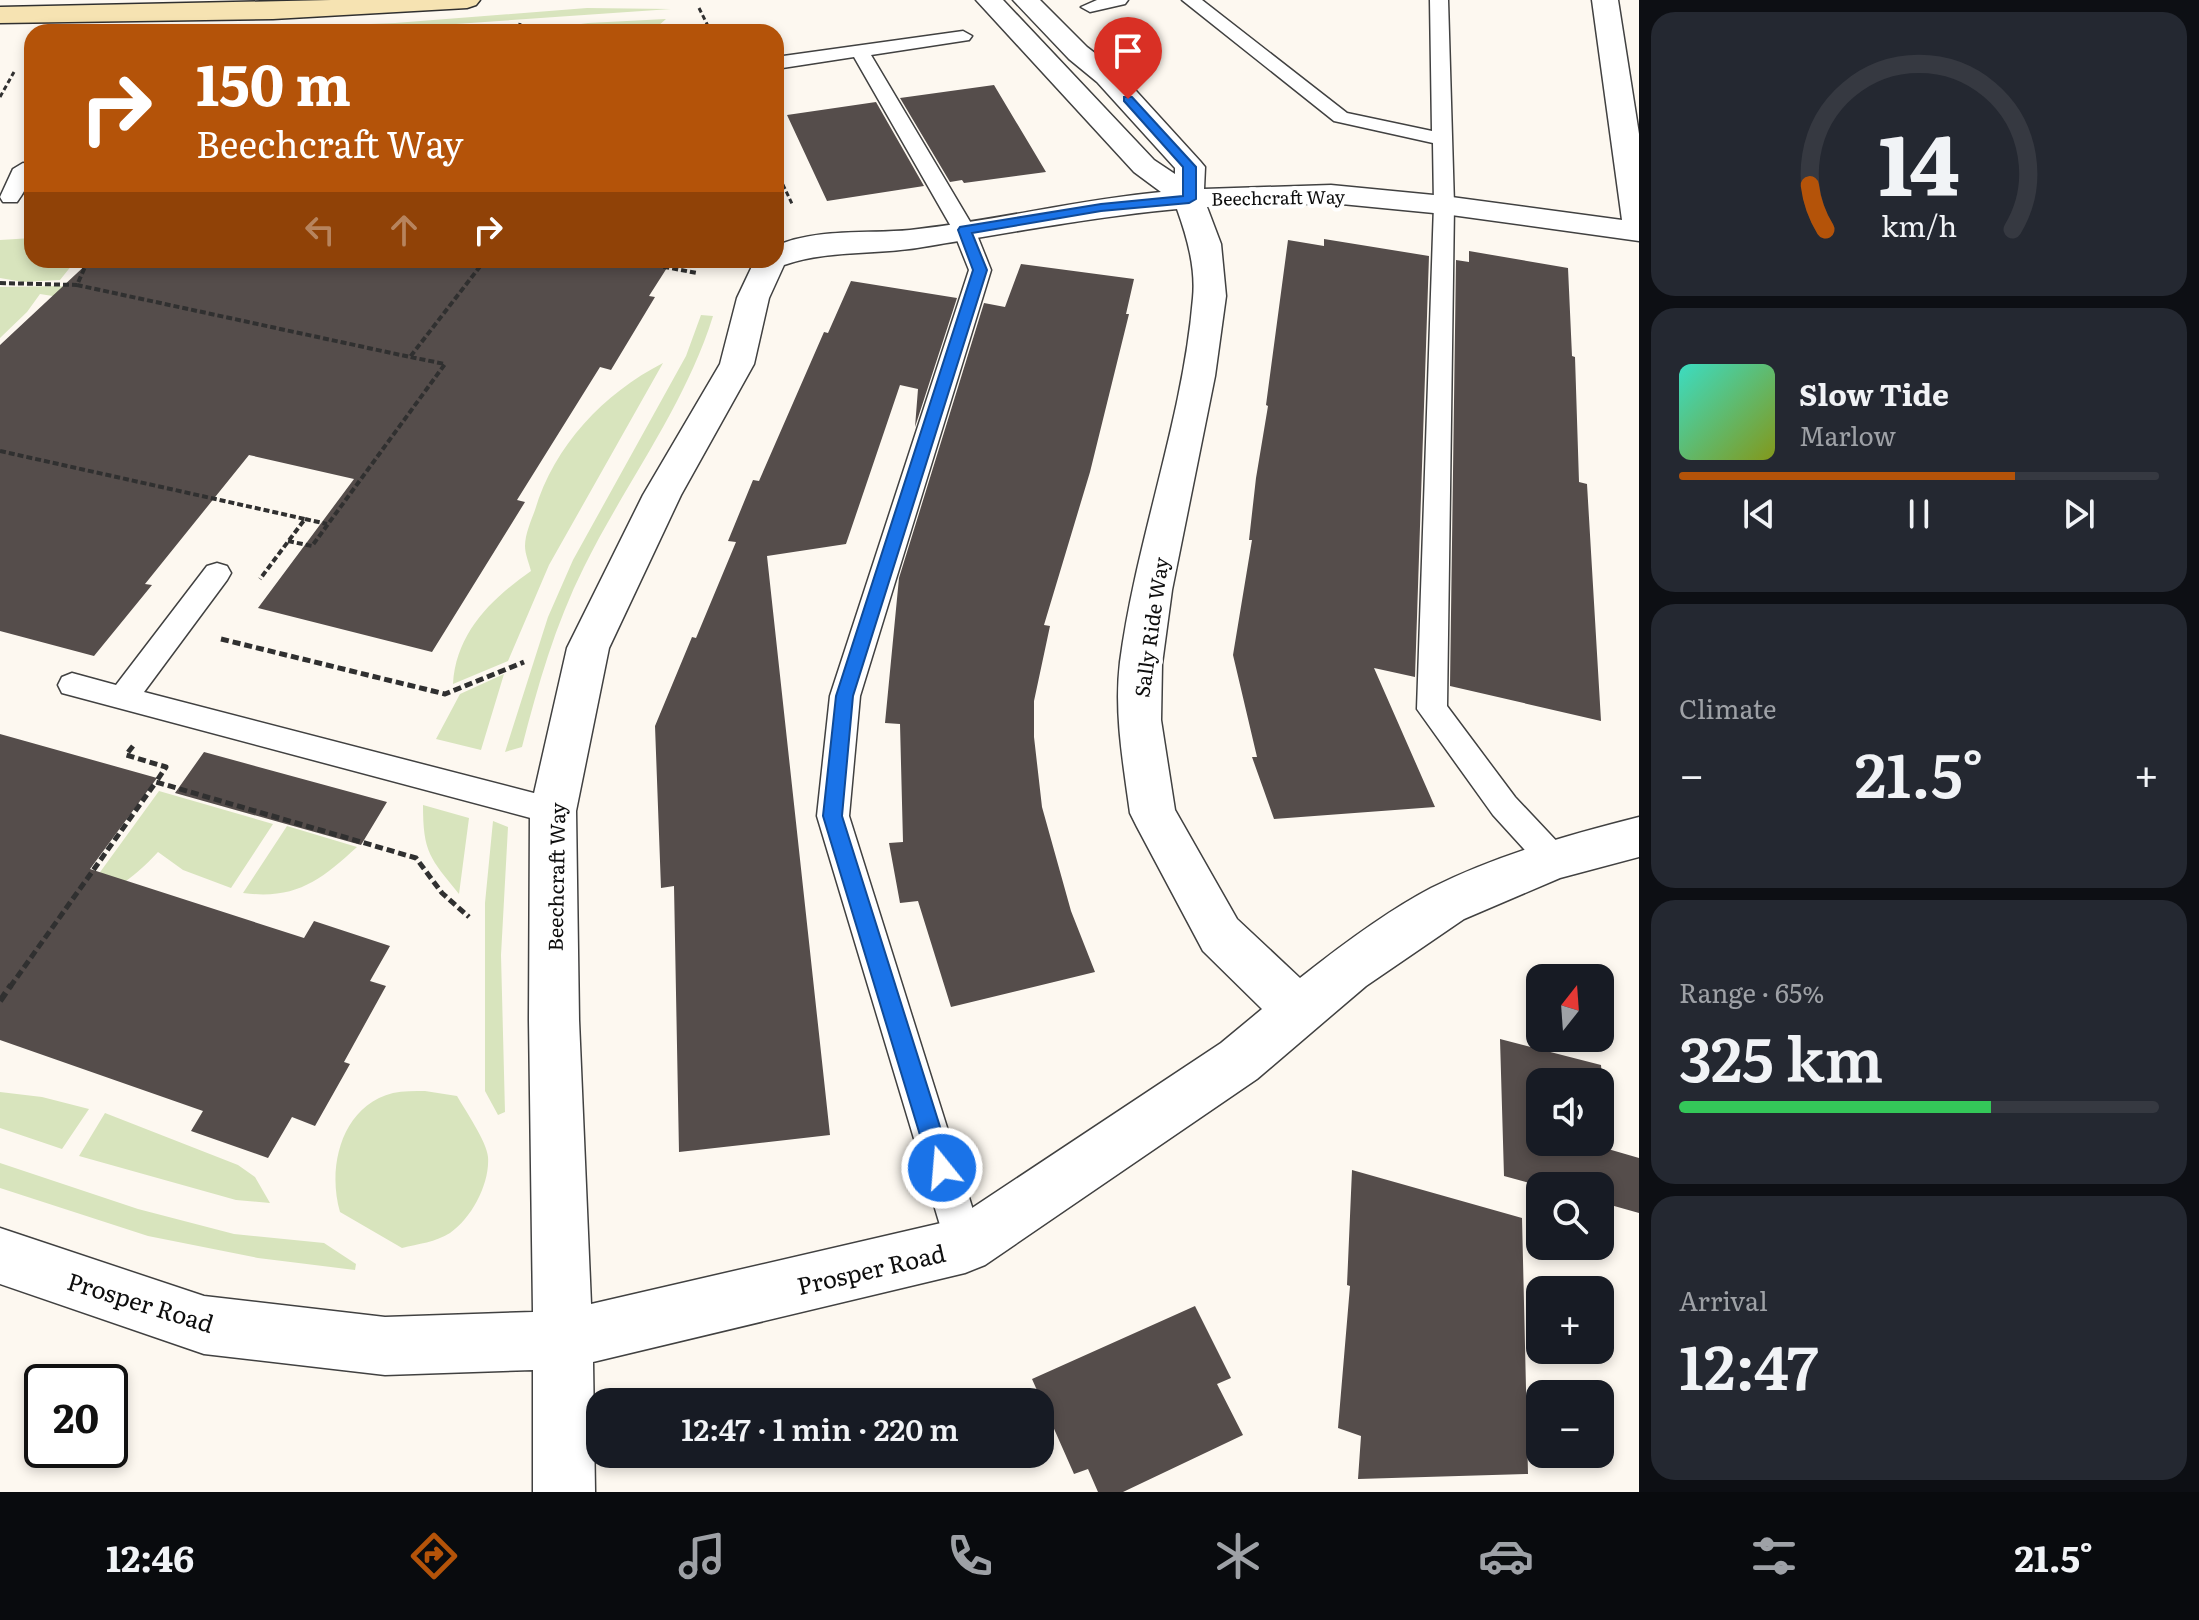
<!DOCTYPE html>
<html lang="en">
<head>
<meta charset="utf-8">
<style>
  :root { --surface:#171b24; --page:#242831; --text:#f1f3f6; --muted:#9ea1a6; --line:#363941; --accent:#b45309 }
  body { margin:0; font-family:Literata,serif; background:var(--page); color:var(--text); height:100vh; display:flex; flex-direction:column; font-size:30px; white-space:nowrap }
  * { box-sizing:border-box; margin:0 }
  p { font-size:26px; color:var(--muted) }
  .icon { flex:none; width:44px; height:44px; fill:none; stroke:currentColor; stroke-width:2; stroke-linecap:round; stroke-linejoin:round }
  .map { position:relative; flex:1; overflow:hidden }
  .side { display:flex; flex-direction:column; gap:12px; padding:12px; background:#0d0f14; width:560px }
  .side>* { flex:none }
  .banner { position:absolute; left:24px; top:24px; width:760px; height:244px; border-radius:24px; box-shadow:0 4px 12px #0003; background:#b45309; color:#fff; overflow:hidden }
  .needle { width:52px; rotate:17deg }
  .tools { position:absolute; left:1526px; top:964px; display:grid; gap:16px }
  .tools a { display:grid; place-items:center; width:88px; height:88px; border-radius:16px; background:var(--surface); box-shadow:0 4px 12px #0003; font-size:40px }
  .speed { position:absolute; left:24px; top:1364px; display:flex; gap:16px; font-size:40px; font-weight:700; text-align:center }
  .speed>* { display:grid; place-content:center; width:104px; height:104px; border-radius:50%; background:var(--surface); box-shadow:0 4px 12px #0003; line-height:1 }
  .speed .limit { border:4px solid #111; border-radius:12px; background:#fff; color:#111 }
  .pin { position:absolute; display:grid; place-items:center; width:68px; height:68px; color:#fff; margin:-82px -34px; border-radius:50% 50% 50% 0; rotate:-45deg; box-shadow:0 0 8px #0007 }
  .pin .icon { rotate:45deg }
  .me { position:absolute; width:88px; margin:-44px; rotate:343deg; stroke-linejoin:round; filter:drop-shadow(0 0 6px #0008) }
  .turn { display:flex; align-items:center; gap:28px; height:168px; padding:0 40px; font-size:36px }
  .turn .icon { width:104px; height:104px; stroke-width:2.5 }
  .turn b { display:block; font-size:56px; line-height:68px }
  .lanes { display:flex; align-items:center; height:76px; padding:0 40px; background:#0003; justify-content:center; gap:40px; direction:ltr }
  .lanes .off { opacity:.35 }
  .big { font-size:60px; font-weight:600; line-height:1.1 }
  .side .widget { flex:1; display:flex; flex-direction:column; justify-content:center; gap:12px; min-width:0; padding:0 28px; border-radius:24px; background:var(--page) }
  .side .dial { align-items:center; gap:0 }
  .dial svg { height:208px; overflow:visible; fill:none; stroke:var(--line); stroke-width:7; stroke-linecap:round; text-anchor:middle }
  .dial text { fill:var(--text); stroke:none }
  .song { display:flex; align-items:center; gap:24px }
  .cover { width:96px; height:96px; border-radius:12px; background:linear-gradient(135deg,hsl(170 70% 55%),hsl(70 70% 35%)) }
  .played { height:8px; border-radius:4px; background:linear-gradient(90deg,var(--accent) 70%,var(--line) 70%) }
  .keys { display:flex; justify-content:space-around; direction:ltr }
  .heat { display:flex; justify-content:space-between; align-items:center; font-size:44px; direction:ltr }
  .charge { height:12px; border-radius:6px; background:linear-gradient(90deg,#34c759 65%,var(--line) 0) }
  .trip { position:absolute; left:586px; top:1388px; width:468px; height:80px; border-radius:24px; background:var(--surface); box-shadow:0 4px 12px #0003; font-weight:600; line-height:80px; text-align:center }
  .menu { display:flex; height:128px; justify-content:space-around; align-items:center; background:#090b0e; color:var(--muted) }
  .menu .icon { width:56px; height:56px }
  .menu .on { color:var(--accent) }
  .menu b { font-size:36px; color:var(--text) }
  main { display:flex; flex:1; min-height:0 }
  .map>svg:first-child { display:block }
</style>
</head>
<body>
<main>
<div class="map">
<svg width="1639" height="1492" viewBox="0 0 1639 1492">
  <rect width="100%" height="100%" fill="#fdf8f0"/>
  <path fill="#d8e4bd" d="M 587,8 L 671,9 L 341,32 L 178,32 L 395,23 Z
    M 666,19 L 651,32 L 524,32 L 588,23 Z
    M 32,238 L 32,260 L 76,260 L 60,280 L 23,282 L 0,278 L 0,240 Z
    M 60,286 L 296,334 L 40,294 L 27,312 L 0,338 L 0,287 Z
    M 701,315 L 713,316 C 685,406 625,484 584,567 C 555,625 538,685 522,747 L 505,752 L 548,617 L 573,560 L 686,356 Z
    M 663,363 L 549,565 L 508,661 L 453,684 C 456,633 491,599 531,571 C 529,563 525,554 525,546 C 525,534 531,521 535,510 C 554,446 604,393 663,363 Z
    M 504,674 L 481,750 L 436,739 L 460,694 Z
    M 159,791 L 273,824 L 231,888 L 183,870 L 158,852 C 131,881 110,894 74,908 Z
    M 423,805 L 469,818 L 459,894 C 430,858 423,853 423,805 Z
    M 493,821 L 508,827 L 501,955 L 505,1112 L 498,1115 L 485,1091 L 485,903 Z
    M 287,826 L 357,847 C 320,881 295,900 243,893 Z
    M 425,1091 L 457,1096 C 465,1110 487,1142 488,1157 C 490,1183 472,1218 450,1233 C 436,1242 418,1244 402,1248 L 340,1212 C 327,1168 341,1106 393,1093 C 403,1091 415,1091 425,1091 Z
    M 0,1092 L 42,1097 L 89,1109 L 62,1149 L 0,1128 Z
    M 105,1113 L 238,1165 L 255,1177 L 270,1203 L 236,1200 L 79,1156 Z
    M 0,1163 L 138,1209 L 234,1234 L 324,1243 L 356,1264 L 355,1270 L 258,1258 L 148,1236 L 0,1188 Z"/>
  <path fill="#554d4b" fill-rule="evenodd" d="M 994,85 L 1046,172 L 964,183 L 962,180 L 950,182 L 900,98 Z
    M 876,102 L 924,186 L 827,201 L 787,115 Z
    M 1324,239 L 1429,256 L 1415,677 L 1374,668 L 1435,807 L 1274,819 L 1252,757 L 1257,757 L 1233,655 L 1252,540 L 1249,540 L 1256,478 L 1268,406 L 1266,405 L 1288,240 L 1324,246 Z
    M 1469,251 L 1568,268 L 1572,356 L 1575,357 L 1579,482 L 1587,484 L 1601,721 L 1450,686 L 1456,260 L 1469,262 Z
    M 91,260 L 672,260 L 649,296 L 655,297 L 611,370 L 600,367 L 517,500 L 525,502 L 432,652 L 258,608 L 354,479 L 249,455 L 145,584 L 152,585 L 94,656 L 0,631 L 0,345 Z
    M 1021,264 L 1134,279 L 1126,314 L 1129,314 L 1090,472 L 1044,625 L 1050,626 L 1034,701 L 1034,737 L 1042,807 L 1071,911 L 1095,972 L 951,1007 L 918,901 L 900,903 L 889,843 L 903,842 L 900,724 L 885,723 L 899,578 L 984,303 L 1005,307 Z
    M 851,281 L 957,298 L 915,427 L 918,389 L 900,385 L 846,544 L 767,556 L 830,1135 L 679,1152 L 674,886 L 661,888 L 655,726 L 692,637 L 696,638 L 736,542 L 728,541 L 753,480 L 759,481 L 824,332 L 828,333 Z
    M 0,734 L 157,778 L 90,869 L 304,938 L 314,921 L 390,946 L 370,981 L 386,986 L 344,1062 L 350,1064 L 315,1126 L 292,1117 L 268,1158 L 191,1131 L 203,1111 L 0,1040 Z
    M 204,752 L 387,802 L 361,845 L 175,793 Z
    M 1500,1039 L 1601,1065 L 1608,1149 L 1639,1158 L 1639,1213 L 1600,1202 L 1600,1186 L 1541,1186 L 1504,1176 ZM 1540,1082 L 1600,1082 L 1600,1142 L 1540,1142 Z
    M 1352,1170 L 1522,1218 L 1528,1474 L 1358,1479 L 1361,1436 L 1338,1428 L 1350,1286 L 1347,1285 Z
    M 1195,1306 L 1231,1378 L 1217,1384 L 1243,1435 L 1123,1492 L 1098,1492 L 1088,1469 L 1074,1474 L 1032,1379 Z"/>
  <g fill="none" stroke-linecap="round" stroke-linejoin="round">
    <g stroke="#414141" stroke-width="3">
      <path id="lane" d="M 1097,0 L 1128,0 L 1125,4 L 1090,12 L 1081,7 Z
        M 1182,0 L 1202,0 L 1347,113 L 1432,131 L 1430,0 L 1448,0 L 1454,205 L 1447,706 L 1515,797 L 1564,849 L 1569,859 L 1564,869 L 1553,873 L 1542,869 L 1493,815 L 1417,709 L 1434,205 L 1433,143 L 1334,121 Z
        M 963,31 L 972,36 L 969,40 L 871,55 L 975,230 L 991,270 L 860,696 L 849,816 L 984,1245 L 979,1259 L 965,1264 L 951,1259 L 946,1245 L 817,816 L 830,696 L 969,270 L 953,230 L 854,57 L 776,69 L 776,57 Z
        M 23,163 L 30,165 C 34,175 24,193 17,202 L 3,202 L 0,197 L 13,169 Z
        M 217,563 L 227,566 L 231,573 L 227,580 L 144,692 L 553,798 L 564,802 L 569,811 L 564,820 L 553,824 L 62,693 L 58,685 L 62,677 L 72,673 L 116,685 L 207,566 Z"/>
    </g>
    <g stroke="#414141" stroke-width="3">
      <path id="street" d="M 976,0 L 1003,0 L 1154,160 L 1175,174 L 1175,168 L 1097,82 L 1069,59 L 1013,0 L 1040,0 L 1087,47 L 1117,70 L 1200,161 L 1205,167 L 1204,189 L 1331,185 L 1444,196 L 1622,220 L 1592,0 L 1618,0 L 1639,134 L 1639,241 L 1444,214 L 1331,203 L 1207,207 L 1221,244 L 1226,296 L 1215,376 L 1172,590 L 1162,664 L 1161,720 L 1175,810 L 1237,919 L 1300,978 C 1339,947 1387,911 1431,888 C 1497,855 1568,835 1639,817 L 1639,857 L 1560,878 L 1464,919 L 1366,986 L 1257,1079 L 985,1265 L 965,1273 L 593,1362 L 595,1492 L 533,1492 L 533,1370 L 385,1375 L 204,1354 L 0,1284 L 0,1228 L 204,1296 L 385,1317 L 533,1312 L 529,1020 L 530,811 L 567,648 L 643,495 L 720,364 L 737,298 L 755,260 L 776,260 L 776,246 C 815,228 868,234 910,230 C 994,221 1076,200 1161,192 L 1134,172 ZM 1177,209 C 1187,237 1196,268 1193,298 C 1183,420 1136,540 1120,662 C 1114,713 1123,762 1130,813 L 1137,827 L 1203,951 L 1262,1009 L 1221,1043 L 954,1220 L 591,1304 L 579,1020 L 576,811 L 609,648 L 681,495 L 754,364 L 769,298 L 784,265 C 827,250 872,255 917,248 C 1004,234 1090,217 1177,209 Z"/>
    </g>
    <g stroke="#303030" stroke-width="3">
      <path id="secondary" d="M 331,0 L 480,0 L 476,5 L 467,8 L 273,19 L 0,23 L 0,7 Z"/>
    </g>
    <path stroke="#303030" stroke-width="3" stroke-dasharray="5 3" stroke-linecap="butt" d="M 699,8 L 711,32
      M 519,32 L 520,23
      M 0,97 L 14,72
      M 776,170 L 793,206"/>
    <path stroke="#303030" stroke-width="4" stroke-dasharray="6 3" stroke-linecap="butt" d="M 88,260 L 77,285 L 410,357 L 485,260
      M 628,260 L 697,273
      M 0,283 L 77,285
      M 0,451 L 305,519 L 260,579
      M 305,519 L 327,524
      M 288,541 L 312,546 L 445,364 L 410,357"/>
    <path stroke="#303030" stroke-width="5" stroke-dasharray="8 4" stroke-linecap="butt" d="M 221,639 L 445,694 L 524,662
      M 133,746 L 126,755 L 166,767 L 156,782
      M 10,987 L 156,782 L 416,858 L 442,893 L 469,917"/>
    <path stroke="#303030" stroke-width="6" stroke-dasharray="10 5" stroke-linecap="butt" d="M 0,1001 L 11,985"/>
    <use href="#lane" fill="#fff" fill-rule="evenodd"/>
    <use href="#street" fill="#fff" fill-rule="evenodd"/>
    <use href="#secondary" fill="#f6e3b2" fill-rule="evenodd"/>
  </g>
  <path fill="#1a73e8" stroke="#114b97" stroke-width="2" d="M 1124,97 L 1132,97 L 1196,167 L 1196,199 L 1189,203 L 1101,211 L 972,233 L 987,270 L 853,696 L 842,816 L 953,1168 L 950,1176 L 942,1179 L 934,1176 L 930,1168 L 823,816 L 836,696 L 973,270 L 958,230 L 960,227 L 1101,204 L 1183,196 L 1183,167 L 1124,101 Z"/>
  <g text-anchor="middle" dominant-baseline="central" stroke-width="8" stroke-linejoin="round" paint-order="stroke">
    <g font-size="18" fill="#0e0e0e" stroke="#fff">
      <text transform="translate(1278 197) rotate(-1)">Beechcraft Way</text>
    </g>
    <g font-size="20" fill="#0e0e0e" stroke="#fff">
      <text transform="translate(1150 627) rotate(-82)">Sally Ride Way</text>
      <text transform="translate(555 877) rotate(-89)">Beechcraft Way</text>
    </g>
    <g font-size="24" fill="#0e0e0e" stroke="#fff">
      <text transform="translate(871 1268) rotate(-13)">Prosper Road</text>
      <text transform="translate(141 1301) rotate(17)">Prosper Road</text>
    </g>
  </g>
</svg>
<div class="tools">
<a><svg class="needle" viewBox="-14 -14 28 28"><path d="M0-13l5 13h-10z" fill="#e53935"/><path d="M0 13l5-13h-10z" fill="#9ea1a6"/></svg></a>
<a><svg class="icon" aria-label="sound" viewBox="0 0 24 24"><path d="M4 9h4l5-4v14l-5-4H4zM17 9q2 3 0 6"/></svg></a>
<a><svg class="icon" aria-label="search" viewBox="0 0 24 24"><circle cx="10" cy="10" r="6"/><path d="M15 15l6 6"/></svg></a>
<a>+</a>
<a>−</a>
</div>
<div class="speed"><div class="limit">20</div></div>
<div class="pin" style="left:1128px;top:99px;background:#d93025"><svg class="icon" aria-label="arrive" viewBox="0 0 24 24"><path d="M6 21V4h12l-3 4 3 4H6"/></svg></div>
<svg class="me" style="left:942px;top:1168px" viewBox="-20 -20 40 40"><circle r="17" fill="#1a73e8" stroke="#fff" stroke-width="3"/><path d="M0-11L8 9 0 5-8 9z" fill="#fff"/></svg>
<div class="trip">12:47 · 1 min · 220 m</div>
<div class="banner">
<div class="turn"><svg class="icon" aria-label="right" viewBox="0 0 24 24"><path d="M7 20v-9h11M14 6l5 5-5 5"/></svg><div><b>150 m</b>Beechcraft Way</div></div>
<div class="lanes"><svg class="icon off" aria-label="left" viewBox="0 0 24 24"><path d="M17 20v-9H6M10 6l-5 5 5 5"/></svg><svg class="icon off" aria-label="ahead" viewBox="0 0 24 24"><path d="M12 20V5M6 11l6-6 6 6"/></svg><svg class="icon" aria-label="right" viewBox="0 0 24 24"><path d="M7 20v-9h11M14 6l5 5-5 5"/></svg></div>
</div>
</div>
<section class="side">
<div class="widget dial"><svg viewBox="0 0 100 80">
<path d="M14 69A42 42 0 1 1 86 69"/>
<path d="M14 69A42 42 0 0 1 8 52" stroke="#b45309"/>
<text x="50" y="56" font-size="32" font-weight="700">14</text>
<text x="50" y="72" font-size="11">km/h</text>
</svg></div>
<div class="widget">
<div class="song"><i class="cover"></i><div><b>Slow Tide</b><p>Marlow</p></div></div>
<div class="played"></div>
<div class="keys"><svg class="icon" aria-label="previous" viewBox="0 0 24 24"><path d="M18 5L8 12l10 7zM5 5v14"/></svg><svg class="icon" aria-label="pause" viewBox="0 0 24 24"><path d="M8 5v14M16 5v14"/></svg><svg class="icon" aria-label="next" viewBox="0 0 24 24"><path d="M6 5l10 7-10 7zM19 5v14"/></svg></div>
</div>
<div class="widget"><p>Climate</p>
<div class="heat"><a>−</a><b class="big">21.5°</b><a>+</a></div>
</div>
<div class="widget"><p>Range · 65%</p><b class="big">325 km</b><div class="charge"></div></div>
<div class="widget"><p>Arrival</p><b class="big">12:47</b></div>
</section>
</main>
<nav class="menu">
<b>12:46</b>
<svg class="icon on" aria-label="directions" viewBox="0 0 24 24"><path d="M12 3l9 9-9 9-9-9zM9 14v-3h6M13 9l2 2-2 2"/></svg>
<svg class="icon" aria-label="music" viewBox="0 0 24 24"><path d="M9 18V5l10-2v13"/><circle cx="6" cy="18" r="3"/><circle cx="16" cy="16" r="3"/></svg>
<svg class="icon" aria-label="phone" viewBox="0 0 24 24"><path d="M5 4h4l2 5-3 2q2 4 5 5l2-3 5 2v4C11 20 4 13 5 4z"/></svg>
<svg class="icon" aria-label="climate" viewBox="0 0 24 24"><path d="M12 3v18M4 7l16 10M4 17L20 7"/></svg>
<svg class="icon" aria-label="car" viewBox="0 0 24 24"><path d="M5 17H2v-5l4-1 3-4h7l3 4 3 1v5h-3M9 17h6M6 11h13"/><circle cx="7" cy="17" r="2"/><circle cx="17" cy="17" r="2"/></svg>
<svg class="icon" aria-label="filters" viewBox="0 0 24 24"><path d="M4 7h16M4 17h16"/><circle cx="9" cy="7" r="2"/><circle cx="15" cy="17" r="2"/></svg>
<b>21.5°</b>
</nav>
</body>
</html>
